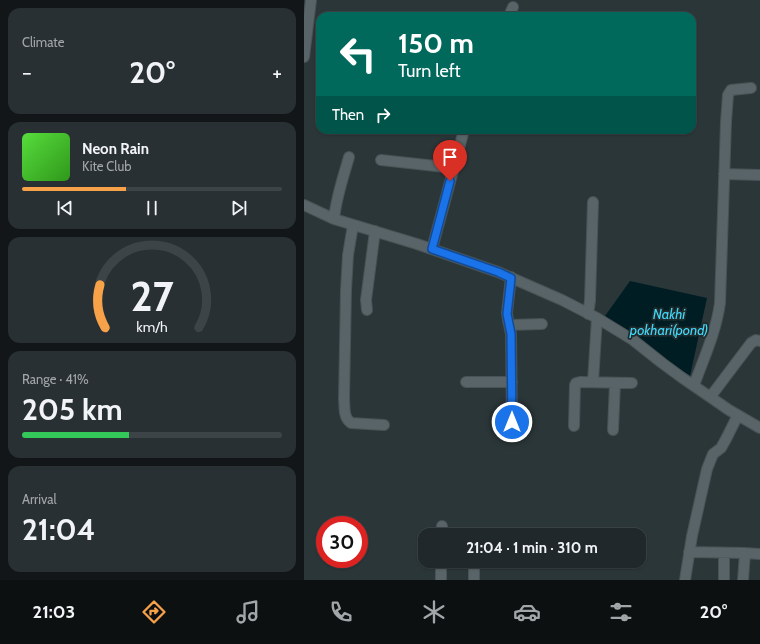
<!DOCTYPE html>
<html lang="en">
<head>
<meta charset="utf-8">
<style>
  :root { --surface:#20282b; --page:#283033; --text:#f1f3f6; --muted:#a2a6a9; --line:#3d4447; --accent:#f7a149 }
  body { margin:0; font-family:Cabin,sans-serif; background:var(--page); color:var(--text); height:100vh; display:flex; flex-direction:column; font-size:15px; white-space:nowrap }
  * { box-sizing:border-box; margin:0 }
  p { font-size:13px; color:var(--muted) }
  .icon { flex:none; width:22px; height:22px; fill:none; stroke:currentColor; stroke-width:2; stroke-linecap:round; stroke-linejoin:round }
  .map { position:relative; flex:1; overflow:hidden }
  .sheet { display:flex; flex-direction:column; gap:8px; padding:8px; background:#121618; width:304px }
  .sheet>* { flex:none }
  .hud { position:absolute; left:12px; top:12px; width:380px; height:122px; border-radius:12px; box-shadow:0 1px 3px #0004,0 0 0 1px var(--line); background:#00695c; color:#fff; overflow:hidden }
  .speed { position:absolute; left:12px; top:516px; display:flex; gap:8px; font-size:20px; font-weight:700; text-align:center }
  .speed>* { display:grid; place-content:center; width:52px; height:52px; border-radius:50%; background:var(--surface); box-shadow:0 1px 3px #0004,0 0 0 1px var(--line); line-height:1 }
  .speed .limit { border:6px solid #d22; background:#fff; color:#111 }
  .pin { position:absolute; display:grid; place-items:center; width:34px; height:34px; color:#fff; margin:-41px -17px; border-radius:50% 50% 50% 0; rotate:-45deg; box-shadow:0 0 4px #0007 }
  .pin .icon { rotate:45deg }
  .me { position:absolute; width:44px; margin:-22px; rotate:0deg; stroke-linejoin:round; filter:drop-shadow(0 0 3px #0008) }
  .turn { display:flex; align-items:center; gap:14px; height:84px; padding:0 16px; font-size:18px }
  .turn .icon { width:52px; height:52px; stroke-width:2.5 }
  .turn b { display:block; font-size:28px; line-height:34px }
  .then { display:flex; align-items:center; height:38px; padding:0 16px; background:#0003; gap:8px; font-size:15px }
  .big { font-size:30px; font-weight:800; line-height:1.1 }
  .sheet .card { flex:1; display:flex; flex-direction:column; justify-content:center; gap:6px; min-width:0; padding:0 14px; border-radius:12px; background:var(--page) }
  .sheet .dial { align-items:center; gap:0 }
  .dial svg { height:104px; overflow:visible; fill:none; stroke:var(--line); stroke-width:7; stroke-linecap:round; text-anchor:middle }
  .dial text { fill:var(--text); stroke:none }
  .song { display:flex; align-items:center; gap:12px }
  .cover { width:48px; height:48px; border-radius:6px; background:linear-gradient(135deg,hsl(110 70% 55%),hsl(110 70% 35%)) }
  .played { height:4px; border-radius:2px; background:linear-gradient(90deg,var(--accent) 40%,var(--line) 40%) }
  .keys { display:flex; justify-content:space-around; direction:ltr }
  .heat { display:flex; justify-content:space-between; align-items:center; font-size:22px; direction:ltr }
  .charge { height:6px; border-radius:3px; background:linear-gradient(90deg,#34c759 41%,var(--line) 0) }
  .trip { position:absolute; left:114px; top:528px; width:228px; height:40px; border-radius:12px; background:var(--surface); box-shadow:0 1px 3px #0004,0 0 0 1px var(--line); font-weight:800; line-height:40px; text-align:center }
  .menu { display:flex; height:64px; justify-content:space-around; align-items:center; background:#0d1011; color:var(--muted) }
  .menu .icon { width:28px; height:28px }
  .menu .selected { color:var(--accent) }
  .menu b { font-size:18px; color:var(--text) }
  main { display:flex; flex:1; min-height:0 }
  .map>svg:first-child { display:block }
</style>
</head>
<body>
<main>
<section class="sheet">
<div class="card"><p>Climate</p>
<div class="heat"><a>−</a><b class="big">20°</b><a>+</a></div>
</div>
<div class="card">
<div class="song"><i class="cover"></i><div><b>Neon Rain</b><p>Kite Club</p></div></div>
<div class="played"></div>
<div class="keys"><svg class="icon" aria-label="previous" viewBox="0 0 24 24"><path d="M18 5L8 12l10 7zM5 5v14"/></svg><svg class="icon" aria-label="pause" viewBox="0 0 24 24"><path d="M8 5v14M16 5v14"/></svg><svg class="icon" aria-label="next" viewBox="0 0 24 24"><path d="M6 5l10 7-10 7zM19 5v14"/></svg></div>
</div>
<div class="card dial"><svg viewBox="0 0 100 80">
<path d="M14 69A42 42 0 1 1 86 69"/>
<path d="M14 69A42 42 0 0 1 10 36" stroke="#f7a149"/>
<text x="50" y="56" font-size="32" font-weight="700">27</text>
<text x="50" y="72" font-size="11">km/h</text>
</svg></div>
<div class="card"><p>Range · 41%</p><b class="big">205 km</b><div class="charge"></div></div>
<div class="card"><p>Arrival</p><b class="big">21:04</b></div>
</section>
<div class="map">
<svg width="456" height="580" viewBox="0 0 456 580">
  <rect width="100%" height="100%" fill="#2b3639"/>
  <path fill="#001d24" d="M 326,281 L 403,298 L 386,376 L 301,316 Z"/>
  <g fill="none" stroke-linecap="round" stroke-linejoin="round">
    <g stroke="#495255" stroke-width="12">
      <path id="minor" d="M 205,16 L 209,7
        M 0,57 L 7,0
        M 77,160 L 150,168
        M 420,174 L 456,175
        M 0,205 L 30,219 L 113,244 L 194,272 L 258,300 L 293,318 L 329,340 L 358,363 L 377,377 L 425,410 L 456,428
        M 30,219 C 32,198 39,178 45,157
        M 49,225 L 44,255 L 42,290 L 40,399 C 41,408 39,417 47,423 L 80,425
        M 128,249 L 160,130
        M 207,277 L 203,313 L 204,320 L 207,334 L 208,422
        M 63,310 L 62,300 L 71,231
        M 284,314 L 286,301 L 289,202
        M 205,325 L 238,324
        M 162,382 L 208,382
        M 289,382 L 293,318
        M 390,385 C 400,358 412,332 416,303 L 422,122 L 424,95 L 427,90 L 447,88
        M 407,396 L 447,343 L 452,340 L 456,341
        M 270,426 L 271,385 L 272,383 L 276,382 L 328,383
        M 309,430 L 311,383
        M 138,535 L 138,526
        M 385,552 L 441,553 L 456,554
        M 137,580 L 137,561
        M 170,580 L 170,561
        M 381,580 L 388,536 L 403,469 L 409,454 L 417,448 L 422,439 L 434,415
        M 420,580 L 420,553
        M 439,580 L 441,553"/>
    </g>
    <use href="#minor" stroke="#586467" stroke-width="10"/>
  </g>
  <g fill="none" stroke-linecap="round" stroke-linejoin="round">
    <g stroke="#114b97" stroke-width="10">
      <path id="route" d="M 146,181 L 128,249 L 194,272 L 207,278 L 203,314 L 207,334 L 208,422"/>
    </g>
    <use href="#route" stroke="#1a73e8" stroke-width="7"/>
  </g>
  <g text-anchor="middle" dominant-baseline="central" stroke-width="3.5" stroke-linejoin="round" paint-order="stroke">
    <g font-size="14" font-style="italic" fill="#40dafb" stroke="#212c2e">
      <text x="365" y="314">Nakhi<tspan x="365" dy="16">pokhari(pond)</tspan></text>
    </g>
  </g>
</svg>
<div class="speed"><div class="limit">30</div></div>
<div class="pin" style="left:146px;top:181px;background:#d93025"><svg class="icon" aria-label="arrive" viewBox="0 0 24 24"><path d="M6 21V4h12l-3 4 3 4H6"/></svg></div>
<svg class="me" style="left:208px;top:422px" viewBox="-20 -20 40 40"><circle r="17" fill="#1a73e8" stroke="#fff" stroke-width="3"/><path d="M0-11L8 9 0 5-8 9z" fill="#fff"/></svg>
<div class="trip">21:04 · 1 min · 310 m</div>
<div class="hud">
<div class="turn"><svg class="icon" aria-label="left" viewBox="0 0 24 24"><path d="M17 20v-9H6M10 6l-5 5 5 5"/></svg><div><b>150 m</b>Turn left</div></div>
<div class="then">Then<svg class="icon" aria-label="right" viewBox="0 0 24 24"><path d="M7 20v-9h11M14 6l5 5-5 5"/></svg></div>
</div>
</div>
</main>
<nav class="menu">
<b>21:03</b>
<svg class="icon selected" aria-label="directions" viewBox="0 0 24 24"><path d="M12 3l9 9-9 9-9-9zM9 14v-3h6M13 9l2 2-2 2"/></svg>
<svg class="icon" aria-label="music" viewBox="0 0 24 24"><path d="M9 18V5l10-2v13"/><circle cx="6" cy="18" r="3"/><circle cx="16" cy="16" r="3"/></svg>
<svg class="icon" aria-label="phone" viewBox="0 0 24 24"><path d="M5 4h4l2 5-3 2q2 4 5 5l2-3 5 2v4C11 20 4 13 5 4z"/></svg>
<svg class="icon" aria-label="climate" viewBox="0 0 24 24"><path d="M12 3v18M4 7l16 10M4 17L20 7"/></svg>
<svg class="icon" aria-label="car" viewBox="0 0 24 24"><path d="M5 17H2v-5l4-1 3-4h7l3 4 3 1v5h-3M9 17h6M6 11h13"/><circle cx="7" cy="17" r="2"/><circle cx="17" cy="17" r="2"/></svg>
<svg class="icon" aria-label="filters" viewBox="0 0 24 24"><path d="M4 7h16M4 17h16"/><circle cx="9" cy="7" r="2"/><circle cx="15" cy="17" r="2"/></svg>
<b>20°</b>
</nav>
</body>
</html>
